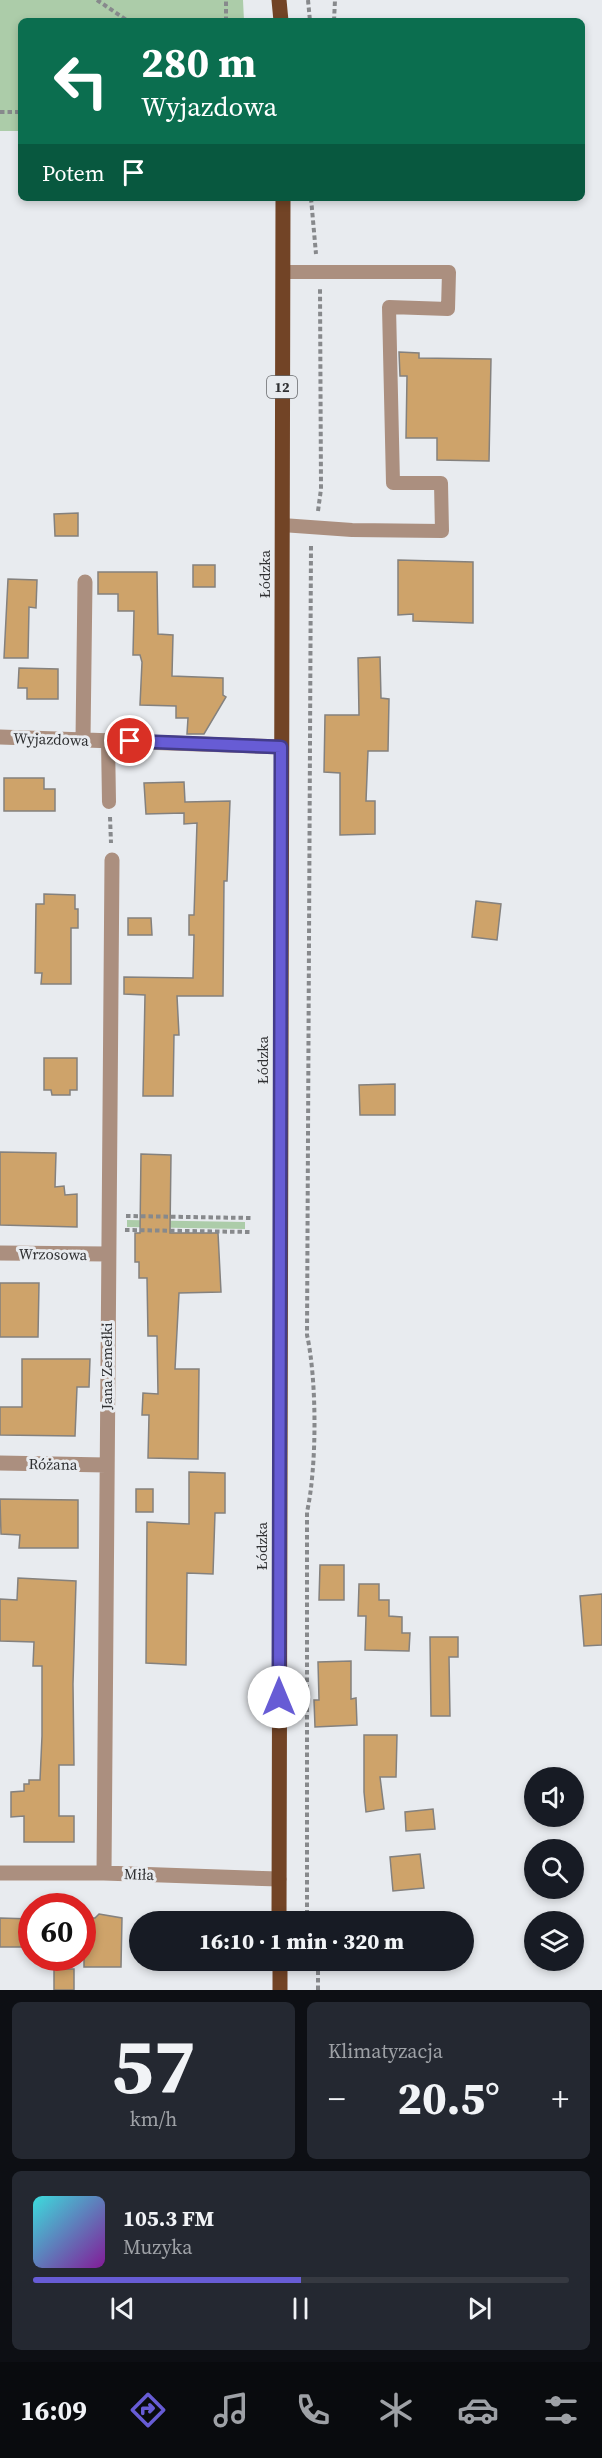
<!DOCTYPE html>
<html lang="pl">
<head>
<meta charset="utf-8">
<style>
  :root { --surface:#171b24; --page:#242831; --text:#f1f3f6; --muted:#9ea1a6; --line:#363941; --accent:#675cd5 }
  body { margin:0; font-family:"Source Serif 4",serif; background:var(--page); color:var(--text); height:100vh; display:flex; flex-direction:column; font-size:22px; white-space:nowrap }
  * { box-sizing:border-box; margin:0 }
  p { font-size:20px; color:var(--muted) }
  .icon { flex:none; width:33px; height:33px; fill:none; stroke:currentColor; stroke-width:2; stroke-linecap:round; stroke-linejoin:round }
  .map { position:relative; height:1990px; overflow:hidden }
  .drawer { display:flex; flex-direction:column; gap:12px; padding:12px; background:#0d0f14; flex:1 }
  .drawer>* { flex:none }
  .banner { position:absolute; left:18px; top:18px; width:567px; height:183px; border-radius:9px; box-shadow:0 3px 9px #0003; background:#0b6e4f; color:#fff; overflow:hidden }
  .fabs { position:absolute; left:524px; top:1767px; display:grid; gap:12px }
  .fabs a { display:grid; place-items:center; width:60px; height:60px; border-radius:50%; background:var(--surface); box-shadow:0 3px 9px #0003; font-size:30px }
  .speed { position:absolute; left:18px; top:1893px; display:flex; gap:12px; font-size:30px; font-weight:700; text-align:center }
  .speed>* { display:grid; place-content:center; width:78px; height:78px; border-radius:50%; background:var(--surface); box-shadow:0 3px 9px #0003; line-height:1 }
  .speed .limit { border:9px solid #d22; background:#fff; color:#111 }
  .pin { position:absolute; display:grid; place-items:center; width:51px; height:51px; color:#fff; margin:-26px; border:3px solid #fff; border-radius:50%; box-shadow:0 2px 6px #0007 }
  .me { position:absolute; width:66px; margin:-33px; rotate:0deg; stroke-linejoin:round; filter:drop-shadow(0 0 4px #0008) }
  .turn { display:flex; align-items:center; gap:21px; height:126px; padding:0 24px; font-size:27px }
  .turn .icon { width:78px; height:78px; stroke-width:2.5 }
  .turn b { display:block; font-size:42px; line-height:51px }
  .then { display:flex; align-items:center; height:57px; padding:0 24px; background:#0003; gap:12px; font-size:22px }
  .big { font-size:45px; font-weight:800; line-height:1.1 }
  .drawer .card { flex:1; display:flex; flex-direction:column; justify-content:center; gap:9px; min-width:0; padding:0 21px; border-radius:9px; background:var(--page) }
  .drawer .dial { align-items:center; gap:0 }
  .dial b { font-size:78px; line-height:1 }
  .song { display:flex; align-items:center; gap:18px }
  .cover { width:72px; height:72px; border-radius:9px; background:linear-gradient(135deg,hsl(180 70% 55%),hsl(290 70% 35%)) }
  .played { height:6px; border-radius:3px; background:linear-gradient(90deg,var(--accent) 50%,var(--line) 50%) }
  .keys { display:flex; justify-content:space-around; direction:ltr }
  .heat { display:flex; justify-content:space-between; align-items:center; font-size:33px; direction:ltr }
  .drawer .tiles { flex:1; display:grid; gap:12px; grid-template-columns:1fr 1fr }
  .card:last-child { grid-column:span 2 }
  .trip { position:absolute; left:129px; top:1911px; width:345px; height:60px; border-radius:30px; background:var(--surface); box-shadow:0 3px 9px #0003; font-weight:800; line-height:60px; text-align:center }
  .menu { display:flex; height:96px; justify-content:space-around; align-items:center; background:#090b0e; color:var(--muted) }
  .menu .icon { width:42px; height:42px }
  .menu .on { color:var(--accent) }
  .menu b { font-size:27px; color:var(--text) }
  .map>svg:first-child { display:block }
</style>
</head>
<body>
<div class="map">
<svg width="602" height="1990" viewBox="0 0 602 1990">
  <rect width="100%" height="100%" fill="#e8ebef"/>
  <path fill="#accca9" d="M 0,0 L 243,0 L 244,21 L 21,21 L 21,131 L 0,131 Z
    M 127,1220 L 245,1222 L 245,1229 L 127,1227 Z"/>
  <path fill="#cea36a" stroke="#84817e" stroke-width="1.5" d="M 399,352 L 419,353 L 419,358 L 491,359 L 489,461 L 437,460 L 437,438 L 406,438 L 407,376 L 400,376 Z
    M 78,513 L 78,536 L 55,536 L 54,514 Z
    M 398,560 L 473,562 L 473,623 L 413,621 L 413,614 L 398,615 Z
    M 193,565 L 215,565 L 215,587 L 193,587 Z
    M 98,572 L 157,572 L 158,634 L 173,635 L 172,676 L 223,678 L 223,695 L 226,697 L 204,734 L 187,734 L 188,718 L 176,718 L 176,706 L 140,705 L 142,662 L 140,655 L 133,655 L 134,611 L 118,611 L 118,594 L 98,594 Z
    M 8,579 L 37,580 L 36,608 L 29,607 L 28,658 L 4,658 Z
    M 380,657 L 381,698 L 389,699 L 388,751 L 368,751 L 366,801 L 375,801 L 375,834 L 340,835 L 340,773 L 324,772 L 325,715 L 359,715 L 358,658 Z
    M 19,668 L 58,669 L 58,699 L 27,699 L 27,688 L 18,688 Z
    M 4,778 L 44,778 L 44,789 L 55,789 L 55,811 L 4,811 Z
    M 184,782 L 185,802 L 230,801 L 227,881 L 224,881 L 223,996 L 177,996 L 179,1035 L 174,1035 L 173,1096 L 143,1096 L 145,995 L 124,994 L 124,977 L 193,978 L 194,935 L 189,935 L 189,915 L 194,915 L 197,823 L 184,824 L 184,813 L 146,814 L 144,783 Z
    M 44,894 L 75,895 L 75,909 L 78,909 L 78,928 L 71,928 L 71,984 L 41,984 L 42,973 L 35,973 L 36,904 L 44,904 Z
    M 476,901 L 501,904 L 497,940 L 472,937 Z
    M 128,918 L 151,918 L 152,935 L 128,935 Z
    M 44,1058 L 77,1058 L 77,1090 L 70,1090 L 70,1095 L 52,1095 L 51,1090 L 44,1090 Z
    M 395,1084 L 395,1115 L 360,1115 L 359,1085 Z
    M 0,1152 L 56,1153 L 55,1187 L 64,1186 L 65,1195 L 77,1194 L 77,1227 L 0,1225 Z
    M 141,1154 L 171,1155 L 170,1233 L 218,1233 L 221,1292 L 179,1293 L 175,1369 L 199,1369 L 198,1459 L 148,1458 L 149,1415 L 142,1415 L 143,1393 L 158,1394 L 157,1336 L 148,1336 L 147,1278 L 139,1278 L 139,1262 L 135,1262 L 135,1233 L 140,1233 Z
    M 0,1283 L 39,1283 L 38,1337 L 0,1337 Z
    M 22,1359 L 90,1359 L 89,1387 L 77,1387 L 75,1436 L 0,1435 L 0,1407 L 22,1407 Z
    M 189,1472 L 225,1473 L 225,1513 L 215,1513 L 213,1574 L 187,1573 L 186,1665 L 146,1663 L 147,1522 L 189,1524 Z
    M 136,1489 L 153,1489 L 153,1512 L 136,1512 Z
    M 0,1499 L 78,1500 L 78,1548 L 19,1548 L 20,1535 L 1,1534 Z
    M 320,1565 L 344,1565 L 344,1600 L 319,1600 Z
    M 18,1578 L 76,1581 L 73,1684 L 74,1765 L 59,1765 L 59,1816 L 74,1816 L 74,1842 L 24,1842 L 24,1816 L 11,1817 L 11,1792 L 24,1791 L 24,1784 L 29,1784 L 29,1780 L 40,1780 L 42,1736 L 42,1666 L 33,1666 L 34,1642 L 0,1641 L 0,1599 L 17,1600 Z
    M 359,1584 L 379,1584 L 379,1600 L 389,1600 L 389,1616 L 402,1617 L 402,1633 L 410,1633 L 409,1651 L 365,1650 L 366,1616 L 358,1616 Z
    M 602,1594 L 602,1645 L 584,1646 L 580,1596 Z
    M 430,1637 L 458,1637 L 458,1657 L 449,1657 L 450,1716 L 431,1716 Z
    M 351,1661 L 351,1699 L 356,1698 L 357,1725 L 315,1727 L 314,1700 L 319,1700 L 318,1662 Z
    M 364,1735 L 397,1735 L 396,1777 L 380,1777 L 384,1809 L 366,1812 L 364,1792 Z
    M 433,1809 L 435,1829 L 406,1831 L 405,1812 Z
    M 420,1854 L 424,1888 L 393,1891 L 390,1857 Z
    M 99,1914 L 122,1918 L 121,1967 L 84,1967 L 84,1918 L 95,1918 Z
    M 0,1918 L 32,1919 L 32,1947 L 0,1947 Z
    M 54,1969 L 74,1969 L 74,1990 L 54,1990 Z"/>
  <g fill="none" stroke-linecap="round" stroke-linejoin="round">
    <path stroke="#87898c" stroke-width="4" stroke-dasharray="4.5 3" stroke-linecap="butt" d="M 97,0 L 128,21
      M 308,0 L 310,21
      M 226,21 L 226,0
      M 334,21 L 335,0
      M 0,112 L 21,112
      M 311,198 L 316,254
      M 318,511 L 321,489 L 320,288
      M 110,817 L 111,843
      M 126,1216 L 251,1218
      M 125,1230 L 250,1232
      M 307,1922 L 307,1512 C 317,1467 317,1380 307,1335 L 311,545
      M 318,1990 L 318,1960"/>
    <path stroke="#ab8f7f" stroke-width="14" d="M 282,525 L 352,530 L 442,531 L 441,483 L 393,483 L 389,307 L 448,309 L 449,272 L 283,272
      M 108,740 L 109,802"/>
    <path stroke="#ab8f7f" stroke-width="15" d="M 0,737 L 281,747
      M 83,739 L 85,582
      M 0,1253 L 107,1254
      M 0,1463 L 106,1465
      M 0,1873 L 104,1873 L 279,1879
      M 104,1873 L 112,860"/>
    <path stroke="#724426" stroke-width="15" d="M 279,0 L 281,21
      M 279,1922 L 283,198
      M 280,1960 L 280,1990"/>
  </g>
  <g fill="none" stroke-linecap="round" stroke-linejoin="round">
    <g stroke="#433c8a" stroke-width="15">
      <path id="route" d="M 130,741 L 281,747 L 279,1697"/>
    </g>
    <use href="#route" stroke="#675cd5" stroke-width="10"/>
  </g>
  <g text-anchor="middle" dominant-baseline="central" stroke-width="6" stroke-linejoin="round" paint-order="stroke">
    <rect fill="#e8ebef" stroke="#66686b" stroke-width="1.5" x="267" y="376" width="30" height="22" rx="4.5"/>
    <g font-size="14" font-weight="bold" fill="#2f3032">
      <text x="282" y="387">12</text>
    </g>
    <g font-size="15" fill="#2f3032" stroke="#e8ebef">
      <text transform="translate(264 574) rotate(-90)">Łódzka</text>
      <text transform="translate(51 739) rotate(2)">Wyjazdowa</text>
      <text transform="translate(262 1060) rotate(-90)">Łódzka</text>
      <text transform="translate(53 1254) rotate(1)">Wrzosowa</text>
      <text transform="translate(106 1366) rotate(-90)">Jana Zemełki</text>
      <text transform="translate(53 1464) rotate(1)">Różana</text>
      <text transform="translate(261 1546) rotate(-90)">Łódzka</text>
      <text transform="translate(139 1874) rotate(2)">Miła</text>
    </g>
  </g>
</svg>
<div class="fabs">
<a><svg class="icon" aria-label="sound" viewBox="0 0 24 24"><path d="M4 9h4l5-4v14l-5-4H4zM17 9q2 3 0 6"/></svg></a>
<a><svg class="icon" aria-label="search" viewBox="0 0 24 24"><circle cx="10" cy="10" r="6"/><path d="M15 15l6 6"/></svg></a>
<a><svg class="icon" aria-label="layers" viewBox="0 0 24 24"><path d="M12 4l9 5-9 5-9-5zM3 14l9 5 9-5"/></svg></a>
</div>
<div class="speed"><div class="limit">60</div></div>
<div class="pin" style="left:130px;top:741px;background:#d93025"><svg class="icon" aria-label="arrive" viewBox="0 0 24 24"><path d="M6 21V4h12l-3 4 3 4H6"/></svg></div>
<svg class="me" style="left:279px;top:1697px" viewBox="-20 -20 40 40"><circle r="19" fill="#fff"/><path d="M0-13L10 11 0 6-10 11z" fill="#675cd5"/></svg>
<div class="trip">16:10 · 1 min · 320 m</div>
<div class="banner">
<div class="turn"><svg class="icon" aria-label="left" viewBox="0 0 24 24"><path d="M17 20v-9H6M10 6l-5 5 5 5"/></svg><div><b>280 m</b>Wyjazdowa</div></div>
<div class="then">Potem<svg class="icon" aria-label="arrive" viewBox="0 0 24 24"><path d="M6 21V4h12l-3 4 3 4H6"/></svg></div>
</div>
</div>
<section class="drawer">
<div class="tiles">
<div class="card dial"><b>57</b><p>km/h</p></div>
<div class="card"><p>Klimatyzacja</p>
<div class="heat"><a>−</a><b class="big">20.5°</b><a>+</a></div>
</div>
<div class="card">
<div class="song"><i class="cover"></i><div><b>105.3 FM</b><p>Muzyka</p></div></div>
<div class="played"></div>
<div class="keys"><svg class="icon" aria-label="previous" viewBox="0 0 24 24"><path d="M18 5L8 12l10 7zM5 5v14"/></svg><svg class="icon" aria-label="pause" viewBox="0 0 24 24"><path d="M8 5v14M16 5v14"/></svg><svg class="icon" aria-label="next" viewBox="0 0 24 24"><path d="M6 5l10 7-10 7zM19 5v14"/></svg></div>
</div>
</div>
</section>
<nav class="menu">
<b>16:09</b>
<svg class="icon on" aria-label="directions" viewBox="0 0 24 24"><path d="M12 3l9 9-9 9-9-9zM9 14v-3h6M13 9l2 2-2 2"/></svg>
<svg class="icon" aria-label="music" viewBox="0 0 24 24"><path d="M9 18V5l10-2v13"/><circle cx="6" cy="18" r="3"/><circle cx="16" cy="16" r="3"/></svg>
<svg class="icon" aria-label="phone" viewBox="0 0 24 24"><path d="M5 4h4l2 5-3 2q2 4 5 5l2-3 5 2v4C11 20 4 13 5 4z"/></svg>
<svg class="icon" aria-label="climate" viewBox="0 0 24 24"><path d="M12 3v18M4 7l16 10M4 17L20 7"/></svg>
<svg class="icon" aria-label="car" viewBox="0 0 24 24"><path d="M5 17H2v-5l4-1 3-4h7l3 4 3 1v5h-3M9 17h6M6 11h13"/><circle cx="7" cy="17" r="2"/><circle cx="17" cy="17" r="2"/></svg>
<svg class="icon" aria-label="filters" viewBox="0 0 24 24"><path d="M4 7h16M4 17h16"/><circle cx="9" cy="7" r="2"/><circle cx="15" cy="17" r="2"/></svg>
</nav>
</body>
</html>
